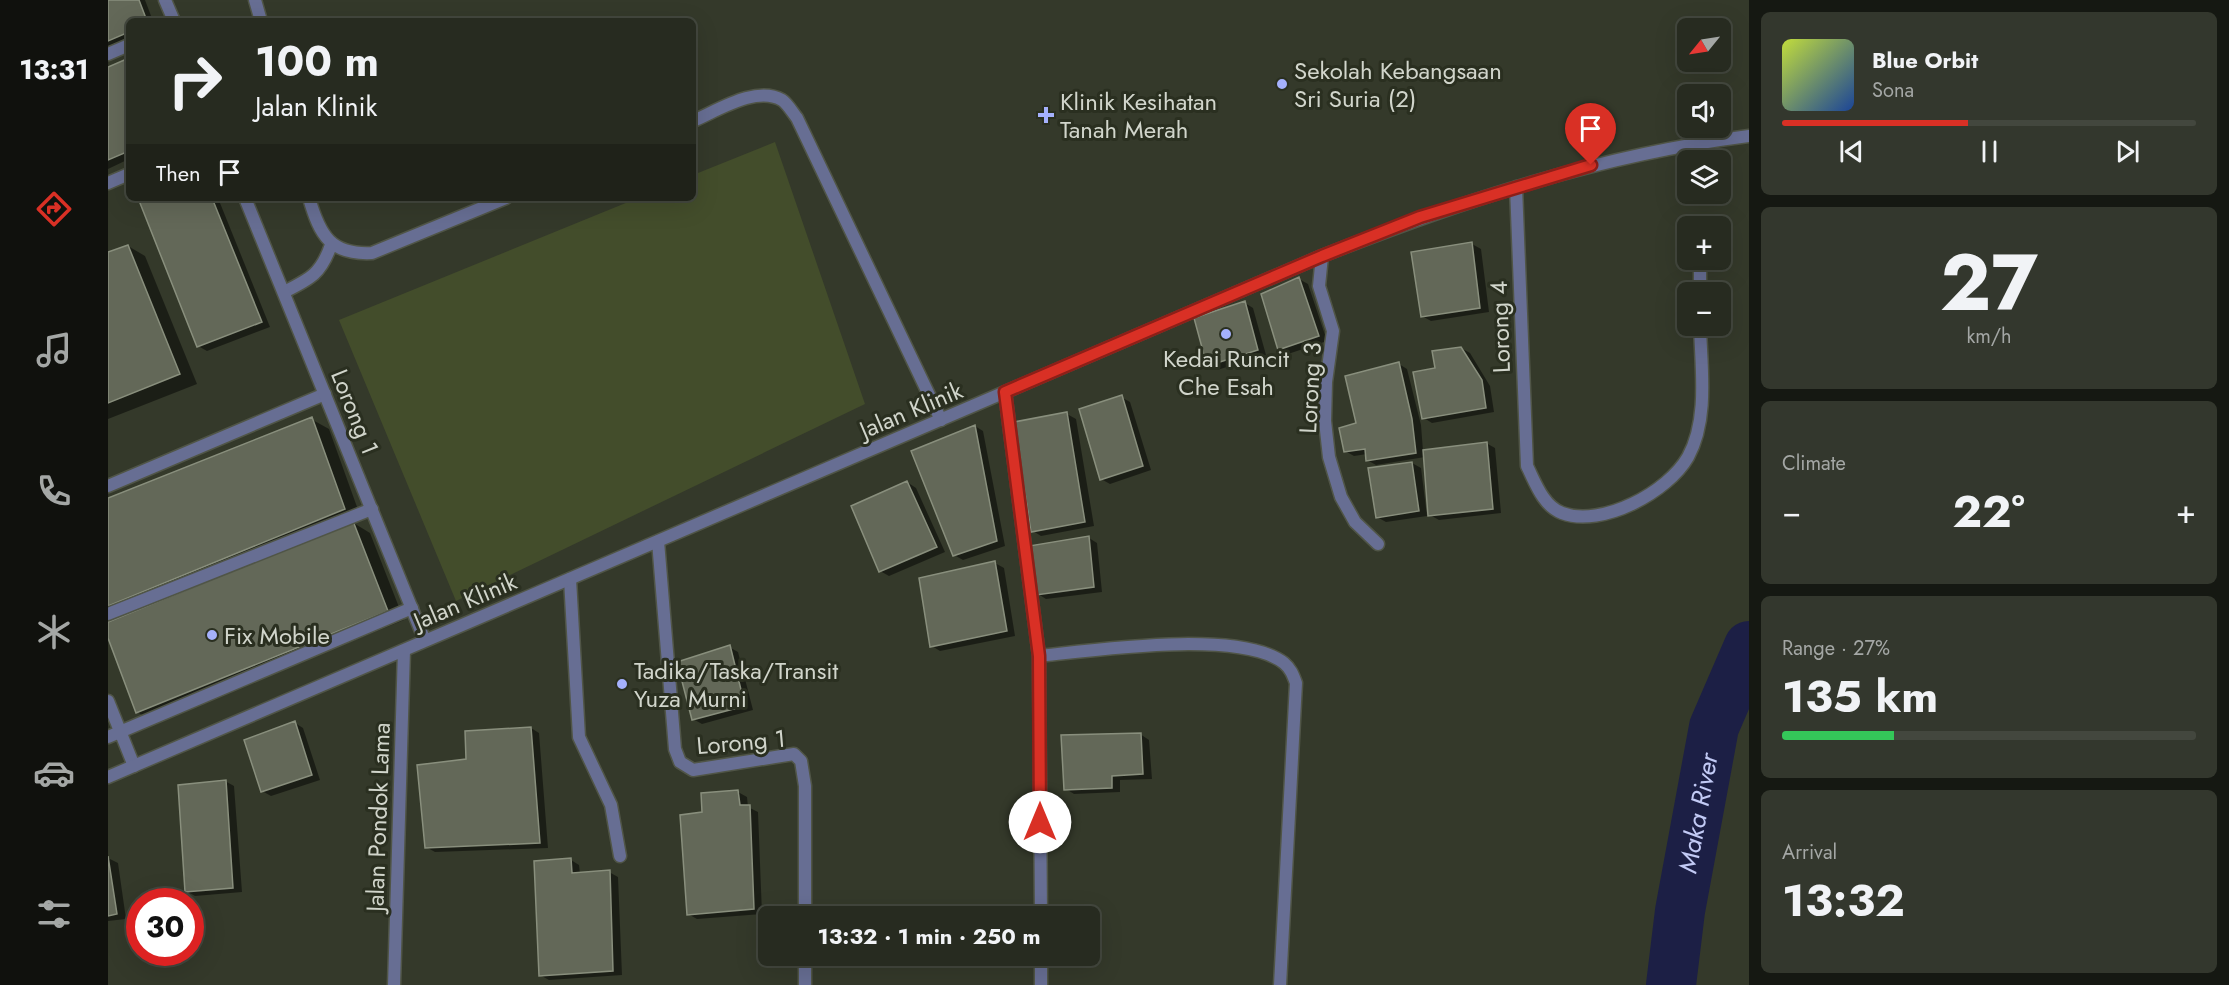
<!DOCTYPE html>
<html lang="en">
<head>
<meta charset="utf-8">
<style>
  :root { --surface:#272b20; --page:#33372d; --text:#f1f3f6; --muted:#a4a7a5; --line:#43473e; --accent:#d93025 }
  body { margin:0; font-family:Jost,sans-serif; background:var(--page); color:var(--text); height:100vh; display:flex; flex-direction:column; font-size:22px; white-space:nowrap }
  * { box-sizing:border-box; margin:0 }
  p { font-size:20px; color:var(--muted) }
  .icon { flex:none; width:33px; height:33px; fill:none; stroke:currentColor; stroke-width:2; stroke-linecap:round; stroke-linejoin:round }
  .map { position:relative; flex:1; overflow:hidden }
  .sheet { display:flex; flex-direction:column; gap:12px; padding:12px; background:#151812; width:480px }
  .sheet>* { flex:none }
  .hud { position:absolute; left:18px; top:18px; width:570px; height:183px; border-radius:9px; box-shadow:0 6px 24px #0002,0 0 0 2px var(--line); background:#272b20; color:var(--text); overflow:hidden }
  .needle { width:39px; rotate:240deg }
  .tools { position:absolute; left:1569px; top:18px; display:grid; gap:12px }
  .tools a { display:grid; place-items:center; width:54px; height:54px; border-radius:9px; background:var(--surface); box-shadow:0 6px 24px #0002,0 0 0 2px var(--line); font-size:30px }
  .speed { position:absolute; left:18px; top:888px; display:flex; gap:12px; font-size:30px; font-weight:700; text-align:center }
  .speed>* { display:grid; place-content:center; width:78px; height:78px; border-radius:50%; background:var(--surface); box-shadow:0 6px 24px #0002,0 0 0 2px var(--line); line-height:1 }
  .speed .limit { border:9px solid #d22; background:#fff; color:#111 }
  .pin { position:absolute; display:grid; place-items:center; width:51px; height:51px; color:#fff; margin:-62px -26px; border-radius:50% 50% 50% 0; rotate:-45deg; box-shadow:0 0 6px #0007 }
  .pin .icon { rotate:45deg }
  .me { position:absolute; width:66px; margin:-33px; rotate:0deg; stroke-linejoin:round; filter:drop-shadow(0 0 4px #0008) }
  .turn { display:flex; align-items:center; gap:21px; height:126px; padding:0 30px; font-size:27px }
  .turn .icon { width:78px; height:78px; stroke-width:2.5 }
  .turn b { display:block; font-size:42px; line-height:51px }
  .then { display:flex; align-items:center; height:57px; padding:0 30px; background:#0003; gap:12px; font-size:22px }
  .big { font-size:45px; font-weight:700; line-height:1.1 }
  .sheet .card { flex:1; display:flex; flex-direction:column; justify-content:center; gap:9px; min-width:0; padding:0 21px; border-radius:9px; background:var(--page) }
  .sheet .dial { align-items:center; gap:0 }
  .dial b { font-size:78px; line-height:1 }
  .song { display:flex; align-items:center; gap:18px }
  .cover { width:72px; height:72px; border-radius:9px; background:linear-gradient(135deg,hsl(70 70% 55%),hsl(220 70% 35%)) }
  .played { height:6px; border-radius:3px; background:linear-gradient(90deg,var(--accent) 45%,var(--line) 45%) }
  .keys { display:flex; justify-content:space-around; direction:ltr }
  .heat { display:flex; justify-content:space-between; align-items:center; font-size:33px; direction:ltr }
  .charge { height:9px; border-radius:4px; background:linear-gradient(90deg,#34c759 27%,var(--line) 0) }
  .trip { position:absolute; left:650px; top:906px; width:342px; height:60px; border-radius:9px; background:var(--surface); box-shadow:0 6px 24px #0002,0 0 0 2px var(--line); font-weight:700; line-height:60px; text-align:center }
  main { display:flex; flex:1; min-height:0 }
  .dock { display:flex; flex-direction:column; width:108px; justify-content:space-around; align-items:center; background:#10110d; color:var(--muted) }
  .dock .icon { width:42px; height:42px }
  .dock .selected { color:var(--accent) }
  .dock b { font-size:27px; color:var(--text) }
  .map>svg:first-child { display:block }
</style>
</head>
<body>
<main>
<nav class="dock">
<b>13:31</b>
<svg class="icon selected" aria-label="directions" viewBox="0 0 24 24"><path d="M12 3l9 9-9 9-9-9zM9 14v-3h6M13 9l2 2-2 2"/></svg>
<svg class="icon" aria-label="music" viewBox="0 0 24 24"><path d="M9 18V5l10-2v13"/><circle cx="6" cy="18" r="3"/><circle cx="16" cy="16" r="3"/></svg>
<svg class="icon" aria-label="phone" viewBox="0 0 24 24"><path d="M5 4h4l2 5-3 2q2 4 5 5l2-3 5 2v4C11 20 4 13 5 4z"/></svg>
<svg class="icon" aria-label="climate" viewBox="0 0 24 24"><path d="M12 3v18M4 7l16 10M4 17L20 7"/></svg>
<svg class="icon" aria-label="car" viewBox="0 0 24 24"><path d="M5 17H2v-5l4-1 3-4h7l3 4 3 1v5h-3M9 17h6M6 11h13"/><circle cx="7" cy="17" r="2"/><circle cx="17" cy="17" r="2"/></svg>
<svg class="icon" aria-label="filters" viewBox="0 0 24 24"><path d="M4 7h16M4 17h16"/><circle cx="9" cy="7" r="2"/><circle cx="15" cy="17" r="2"/></svg>
</nav>
<div class="map">
<svg width="1641" height="985" viewBox="0 0 1641 985">
  <rect width="100%" height="100%" fill="#34392a"/>
  <path fill="#434d2b" d="M 667,142 L 757,404 L 348,601 L 231,320 L 530,198 L 585,198 L 585,175 Z"/>
  <path fill="#0007" d="M 0,0 L 37,0 L 45,21 L 21,21 L 21,41 L 0,50 Z
    M 21,59 L 21,159 L 0,169 L 0,69 Z
    M 32,198 L 110,198 L 162,327 L 99,351 L 90,346 Z
    M 1364,244 L 1373,249 L 1381,312 L 1323,321 L 1314,316 Z
    M 20,246 L 37,256 L 89,384 L 0,419 L 0,254 Z
    M 1191,279 L 1200,284 L 1219,341 L 1180,354 L 1171,349 Z
    M 1137,303 L 1145,308 L 1158,355 L 1109,370 L 1101,365 Z
    M 1353,348 L 1362,353 L 1382,386 L 1386,412 L 1324,423 L 1316,418 L 1328,369 Z
    M 1291,364 L 1299,369 L 1313,425 L 1315,451 L 1378,443 L 1387,448 L 1393,513 L 1331,520 L 1322,515 L 1317,457 L 1268,465 L 1259,460 L 1259,454 L 1246,456 L 1237,451 L 1249,424 Z
    M 1013,397 L 1022,402 L 1043,470 L 1002,484 L 993,479 Z
    M 959,414 L 968,419 L 986,526 L 933,536 L 925,531 Z
    M 203,419 L 221,429 L 253,518 L 244,522 L 262,533 L 296,620 L 46,722 L 29,712 L 0,633 L 0,623 L 8,620 L 0,615 L 0,500 Z
    M 867,426 L 875,431 L 897,546 L 855,560 L 846,555 Z
    M 1304,463 L 1313,468 L 1319,516 L 1278,522 L 1269,517 Z
    M 799,482 L 808,488 L 837,552 L 781,576 L 772,571 Z
    M 981,538 L 989,543 L 994,592 L 938,599 L 930,594 Z
    M 887,563 L 896,568 L 907,636 L 832,651 L 824,646 Z
    M 621,647 L 630,652 L 645,710 L 594,724 L 585,719 Z
    M 187,723 L 195,728 L 212,780 L 163,796 L 154,791 Z
    M 423,728 L 431,733 L 440,848 L 327,852 L 318,847 L 359,761 Z
    M 1032,734 L 1041,740 L 1044,779 L 1012,780 L 1012,792 L 966,794 L 958,789 Z
    M 117,781 L 126,786 L 134,892 L 87,896 L 78,891 Z
    M 630,792 L 639,797 L 640,807 L 650,812 L 654,914 L 589,919 L 580,914 Z
    M 0,858 L 10,863 L 18,919 L 0,921 Z
    M 463,860 L 471,865 L 472,874 L 501,872 L 510,877 L 514,975 L 441,980 L 432,975 Z"/>
  <g fill="none" stroke-linecap="round" stroke-linejoin="round">
    <path stroke="#1c1f45" stroke-width="50" id="s1" d="M 1563,985 L 1572,911 L 1606,727 L 1641,646"/>
  </g>
  <path fill="#636858" stroke="#898f7d" stroke-width="1.5" d="M 0,0 L 31,0 L 39,21 L 21,21 L 21,32 L 0,41 Z
    M 21,58 L 21,151 L 0,160 L 0,67 Z
    M 30,198 L 104,198 L 154,322 L 89,347 Z
    M 1364,242 L 1372,308 L 1313,317 L 1303,252 Z
    M 20,245 L 72,374 L 0,403 L 0,252 Z
    M 1191,277 L 1211,336 L 1170,350 L 1153,294 Z
    M 1137,301 L 1150,350 L 1099,366 L 1086,318 Z
    M 1353,347 L 1374,380 L 1378,408 L 1314,419 L 1305,372 L 1327,368 L 1324,351 Z
    M 1291,362 L 1304,419 L 1308,453 L 1258,461 L 1257,449 L 1236,452 L 1231,428 L 1248,423 L 1237,376 Z
    M 1014,395 L 1035,466 L 992,480 L 971,409 Z
    M 959,412 L 977,522 L 923,532 L 906,422 Z
    M 204,417 L 237,509 L 0,606 L 0,498 Z
    M 867,425 L 889,541 L 845,556 L 803,451 Z
    M 1379,442 L 1385,509 L 1320,516 L 1315,450 Z
    M 1304,462 L 1311,511 L 1268,518 L 1260,468 Z
    M 799,481 L 829,547 L 771,572 L 743,506 Z
    M 245,521 L 280,611 L 28,713 L 0,638 L 0,622 Z
    M 981,536 L 986,587 L 928,595 L 921,546 Z
    M 887,561 L 899,631 L 822,647 L 811,578 Z
    M 622,645 L 637,706 L 584,720 L 569,662 Z
    M 187,721 L 204,775 L 153,792 L 136,740 Z
    M 423,727 L 432,843 L 317,848 L 309,765 L 358,759 L 357,731 Z
    M 1033,733 L 1035,774 L 1004,776 L 1004,788 L 956,790 L 953,735 Z
    M 118,780 L 125,888 L 77,892 L 70,785 Z
    M 630,790 L 632,805 L 642,805 L 646,909 L 579,915 L 572,815 L 594,812 L 593,793 Z
    M 0,856 L 9,914 L 0,916 Z
    M 463,858 L 464,873 L 502,870 L 505,971 L 431,976 L 426,861 Z"/>
  <g fill="none" stroke-linecap="round" stroke-linejoin="round">
    <g stroke="#505547" stroke-width="15">
      <path id="service" d="M 147,0 L 153,21
        M 0,54 L 21,45
        M 585,121 C 609,111 648,85 674,100 C 679,103 685,113 689,118 L 833,420
        M 201,198 C 212,236 223,255 264,253 L 398,198
        M 176,292 C 202,279 213,274 223,245
        M 0,486 L 217,394
        M 462,579 L 471,737 L 503,805 L 512,856
        M 0,614 L 264,509
        M 0,701 L 26,766
        M 0,737 L 304,608"/>
    </g>
    <g stroke="#505547" stroke-width="15">
      <path id="minor" d="M 57,0 L 66,21
        M 0,183 L 21,174
        M 1408,187 L 1419,466 C 1427,482 1435,506 1454,513 C 1494,528 1560,492 1580,457 C 1601,419 1593,367 1592,326
        M 137,198 L 317,641
        M 1214,256 L 1211,286 L 1225,331 L 1218,382 L 1217,421 L 1221,457 L 1233,497 L 1247,522 L 1270,544
        M 1592,270 L 1592,292
        M 897,392 L 931,656 L 933,916
        M 550,541 L 567,749 L 572,762 L 585,770 L 686,754 L 693,761 L 697,786 L 697,916
        M 931,656 C 987,650 1132,629 1176,663 C 1183,669 1185,675 1188,683 L 1172,985
        M 0,777 L 1214,256 C 1353,201 1493,155 1641,136
        M 933,956 L 933,985
        M 286,985 L 296,650
        M 697,985 L 697,956"/>
    </g>
    <use href="#service" stroke="#676e93" stroke-width="12"/>
    <use href="#minor" stroke="#676e93" stroke-width="12"/>
  </g>
  <g fill="none" stroke-linecap="round" stroke-linejoin="round">
    <g stroke="#8d1f18" stroke-width="15">
      <path id="route" d="M 932,822 L 931,656 L 897,392 L 1214,256 L 1312,217 L 1483,165"/>
    </g>
    <use href="#route" stroke="#d93025" stroke-width="10"/>
  </g>
  <g fill="#a5b1fc" stroke="#2a2f20" stroke-width="2">
    <circle cx="1174" cy="84" r="6"/>
    <path d="M935 106h6v6h6v6h-6v6h-6v-6h-6v-6h6z"/>
    <circle cx="1118" cy="334" r="6"/>
    <circle cx="104" cy="635" r="6"/>
    <circle cx="514" cy="684" r="6"/>
  </g>
  <g text-anchor="middle" dominant-baseline="central" stroke-width="6" stroke-linejoin="round" paint-order="stroke">
    <g font-size="24" fill="#d1d5cb" stroke="#2a2f20" text-anchor="start">
      <text x="1186" y="70">Sekolah Kebangsaan<tspan x="1186" dy="28">Sri Suria (2)</tspan></text>
      <text x="952" y="101">Klinik Kesihatan<tspan x="952" dy="28">Tanah Merah</tspan></text>
      <text x="1118" y="358" text-anchor="middle">Kedai Runcit<tspan x="1118" dy="28">Che Esah</tspan></text>
      <text x="116" y="635">Fix Mobile</text>
      <text x="526" y="670">Tadika/Taska/Transit<tspan x="526" dy="28">Yuza Murni</tspan></text>
    </g>
    <g font-size="24" fill="#d1d5cb" stroke="#2a2f20">
      <text transform="translate(1392 327) rotate(-92)">Lorong 4</text>
      <text transform="translate(1202 388) rotate(-87)">Lorong 3</text>
      <text transform="translate(803 410) rotate(-23)">Jalan Klinik</text>
      <text transform="translate(247 412) rotate(68)">Lorong 1</text>
      <text transform="translate(357 601) rotate(-23)">Jalan Klinik</text>
      <text transform="translate(633 742) rotate(-5)">Lorong 1</text>
      <text transform="translate(270 817) rotate(-88)">Jalan Pondok Lama</text>
    </g>
    <g font-size="26" font-style="italic" fill="#c2caf5" stroke="#2a2f20">
      <text stroke="none"><textPath href="#s1" startOffset="174">Maka River</textPath></text>
    </g>
  </g>
</svg>
<div class="tools">
<a><svg class="needle" viewBox="-14 -14 28 28"><path d="M0-13l5 13h-10z" fill="#e53935"/><path d="M0 13l5-13h-10z" fill="#a4a7a5"/></svg></a>
<a><svg class="icon" aria-label="sound" viewBox="0 0 24 24"><path d="M4 9h4l5-4v14l-5-4H4zM17 9q2 3 0 6"/></svg></a>
<a><svg class="icon" aria-label="layers" viewBox="0 0 24 24"><path d="M12 4l9 5-9 5-9-5zM3 14l9 5 9-5"/></svg></a>
<a>+</a>
<a>−</a>
</div>
<div class="speed"><div class="limit">30</div></div>
<div class="pin" style="left:1483px;top:165px;background:#d93025"><svg class="icon" aria-label="arrive" viewBox="0 0 24 24"><path d="M6 21V4h12l-3 4 3 4H6"/></svg></div>
<svg class="me" style="left:932px;top:822px" viewBox="-20 -20 40 40"><circle r="19" fill="#fff"/><path d="M0-13L10 11 0 6-10 11z" fill="#d93025"/></svg>
<div class="trip">13:32 · 1 min · 250 m</div>
<div class="hud">
<div class="turn"><svg class="icon" aria-label="right" viewBox="0 0 24 24"><path d="M7 20v-9h11M14 6l5 5-5 5"/></svg><div><b>100 m</b>Jalan Klinik</div></div>
<div class="then">Then<svg class="icon" aria-label="arrive" viewBox="0 0 24 24"><path d="M6 21V4h12l-3 4 3 4H6"/></svg></div>
</div>
</div>
<section class="sheet">
<div class="card">
<div class="song"><i class="cover"></i><div><b>Blue Orbit</b><p>Sona</p></div></div>
<div class="played"></div>
<div class="keys"><svg class="icon" aria-label="previous" viewBox="0 0 24 24"><path d="M18 5L8 12l10 7zM5 5v14"/></svg><svg class="icon" aria-label="pause" viewBox="0 0 24 24"><path d="M8 5v14M16 5v14"/></svg><svg class="icon" aria-label="next" viewBox="0 0 24 24"><path d="M6 5l10 7-10 7zM19 5v14"/></svg></div>
</div>
<div class="card dial"><b>27</b><p>km/h</p></div>
<div class="card"><p>Climate</p>
<div class="heat"><a>−</a><b class="big">22°</b><a>+</a></div>
</div>
<div class="card"><p>Range · 27%</p><b class="big">135 km</b><div class="charge"></div></div>
<div class="card"><p>Arrival</p><b class="big">13:32</b></div>
</section>
</main>
</body>
</html>
